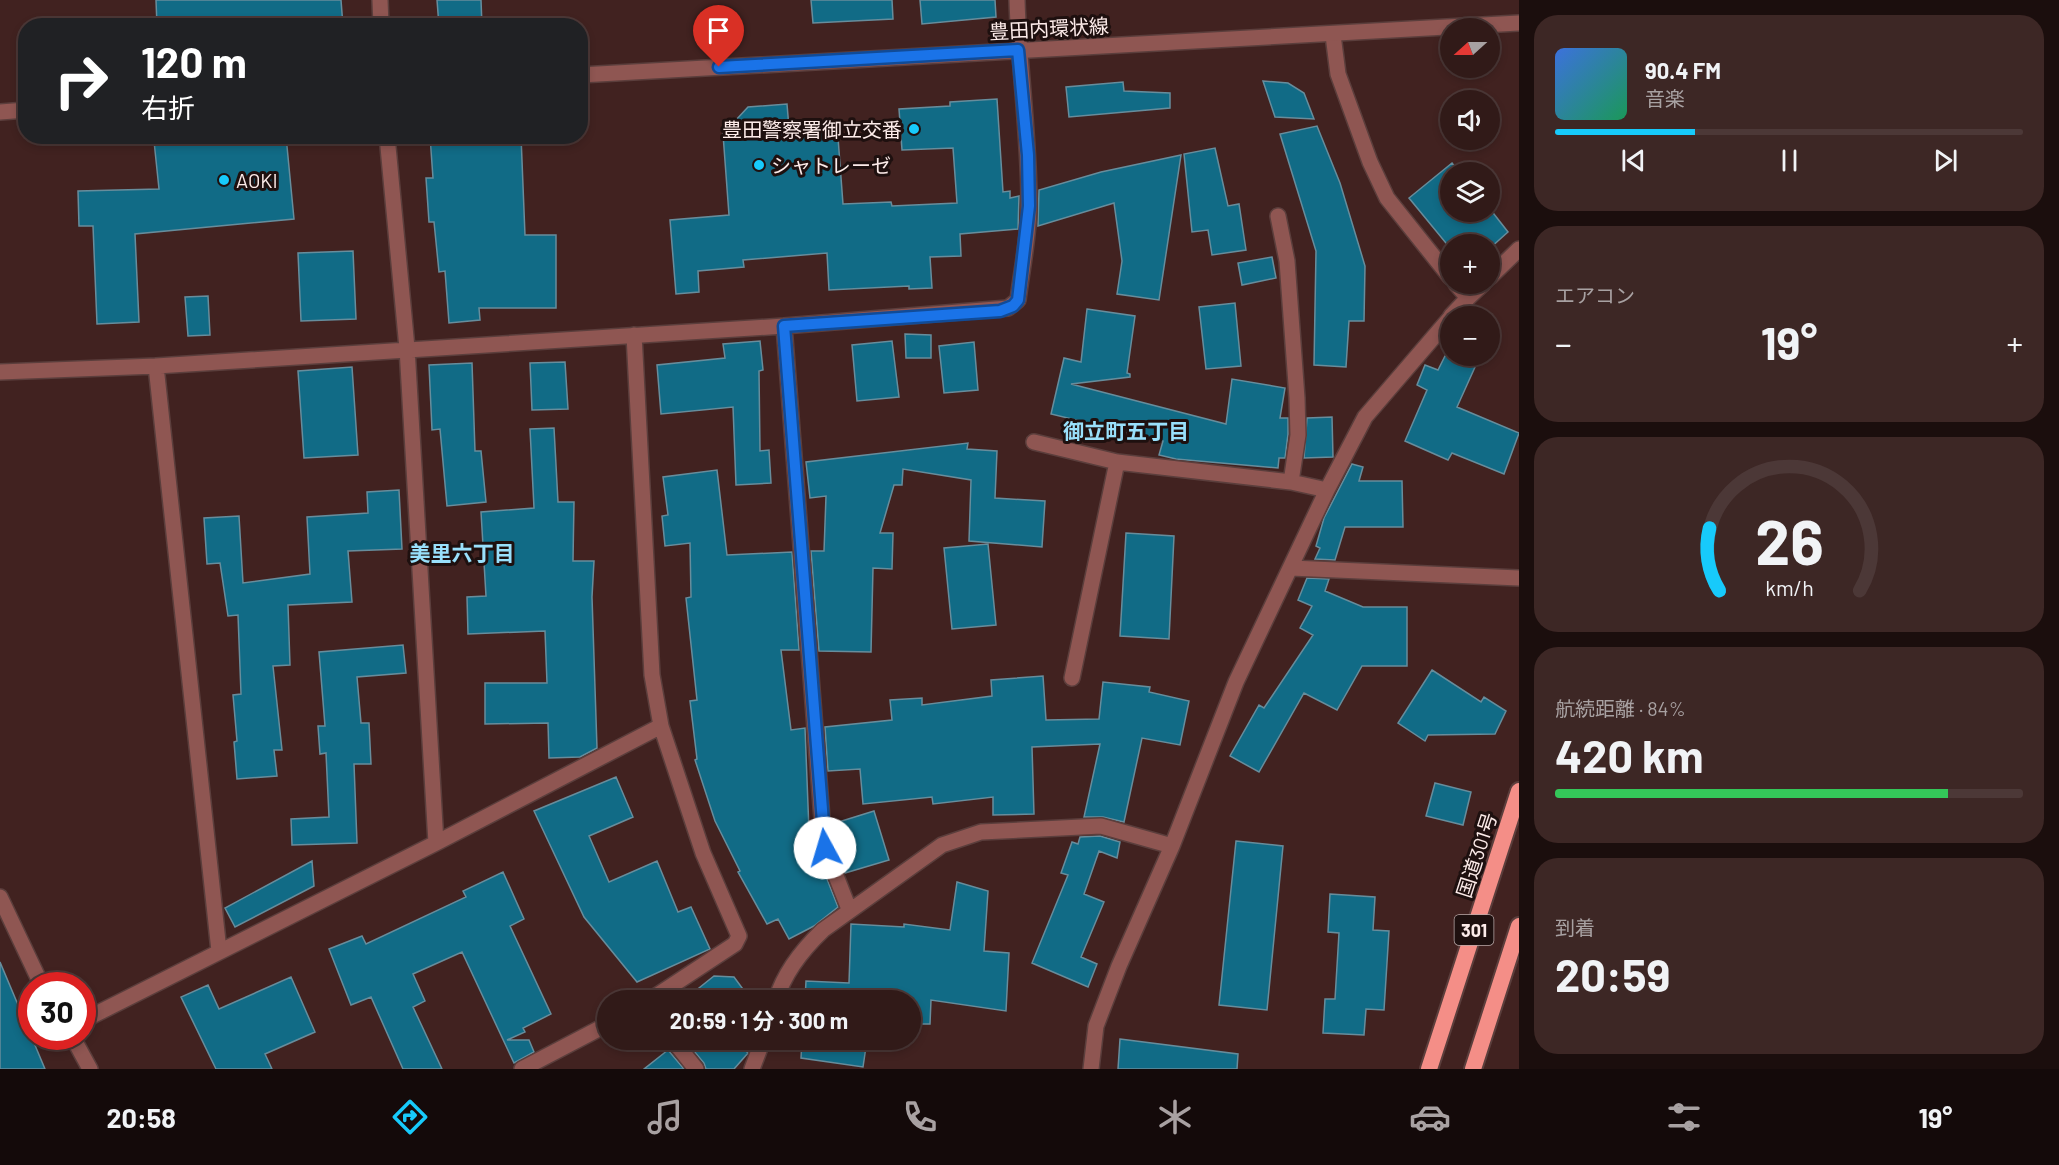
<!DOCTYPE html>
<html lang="ja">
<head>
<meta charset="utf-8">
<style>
  :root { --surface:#311a18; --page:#3d2725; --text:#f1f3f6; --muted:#a8a1a2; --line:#4c3837; --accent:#17cafb }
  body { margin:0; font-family:Barlow,"Noto Sans JP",sans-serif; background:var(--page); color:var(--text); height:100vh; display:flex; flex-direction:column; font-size:22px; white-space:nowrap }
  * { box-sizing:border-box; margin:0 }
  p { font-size:20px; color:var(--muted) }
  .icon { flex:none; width:33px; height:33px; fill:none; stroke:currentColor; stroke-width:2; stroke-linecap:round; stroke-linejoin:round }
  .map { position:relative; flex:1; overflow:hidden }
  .panel { display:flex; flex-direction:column; gap:15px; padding:15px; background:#1b0e0d; width:540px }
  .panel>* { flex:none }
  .guide { position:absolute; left:18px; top:18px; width:570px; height:126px; border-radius:24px; box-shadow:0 3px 9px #0003,0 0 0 2px var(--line); background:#202124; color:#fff; overflow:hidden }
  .needle { width:39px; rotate:249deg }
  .controls { position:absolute; left:1440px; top:18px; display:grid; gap:12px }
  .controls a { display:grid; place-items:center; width:60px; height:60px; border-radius:50%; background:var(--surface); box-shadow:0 3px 9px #0003,0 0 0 2px var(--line); font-size:30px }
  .speed { position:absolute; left:18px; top:972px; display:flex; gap:12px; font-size:30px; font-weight:700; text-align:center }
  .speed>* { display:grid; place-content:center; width:78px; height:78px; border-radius:50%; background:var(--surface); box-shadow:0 3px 9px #0003,0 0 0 2px var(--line); line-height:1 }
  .speed .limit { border:9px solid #d22; background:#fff; color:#111 }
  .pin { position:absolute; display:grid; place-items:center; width:51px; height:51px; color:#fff; margin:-62px -26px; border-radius:50% 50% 50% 0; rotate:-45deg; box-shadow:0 0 6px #0007 }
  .pin .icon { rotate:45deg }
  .me { position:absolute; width:66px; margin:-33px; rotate:354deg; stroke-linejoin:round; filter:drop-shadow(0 0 4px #0008) }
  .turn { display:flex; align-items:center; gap:21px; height:126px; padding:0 24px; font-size:27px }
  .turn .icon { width:78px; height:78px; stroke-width:2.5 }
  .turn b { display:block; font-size:42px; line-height:51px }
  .big { font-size:45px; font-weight:700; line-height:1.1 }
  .panel .widget { flex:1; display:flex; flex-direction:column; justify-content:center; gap:9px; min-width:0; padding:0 21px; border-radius:24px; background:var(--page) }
  .panel .dial { align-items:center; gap:0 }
  .dial svg { height:156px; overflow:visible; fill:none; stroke:var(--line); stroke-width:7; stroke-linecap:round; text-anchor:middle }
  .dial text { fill:var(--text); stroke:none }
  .song { display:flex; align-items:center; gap:18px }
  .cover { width:72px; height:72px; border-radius:9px; background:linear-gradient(135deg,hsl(220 70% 55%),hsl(150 70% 35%)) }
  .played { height:6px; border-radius:3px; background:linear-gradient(90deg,var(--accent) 30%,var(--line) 30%) }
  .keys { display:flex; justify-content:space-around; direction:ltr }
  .heat { display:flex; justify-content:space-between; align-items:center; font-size:33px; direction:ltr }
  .charge { height:9px; border-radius:4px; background:linear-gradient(90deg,#34c759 84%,var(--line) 0) }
  .trip { position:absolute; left:597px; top:990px; width:324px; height:60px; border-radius:30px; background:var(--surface); box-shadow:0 3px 9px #0003,0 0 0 2px var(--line); font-weight:700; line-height:60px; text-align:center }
  .tabs { display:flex; height:96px; justify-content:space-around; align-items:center; background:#140a0a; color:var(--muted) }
  .tabs .icon { width:42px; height:42px }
  .tabs .current { color:var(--accent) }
  .tabs b { font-size:27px; color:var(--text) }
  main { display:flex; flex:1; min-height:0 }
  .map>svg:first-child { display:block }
</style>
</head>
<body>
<main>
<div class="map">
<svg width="1519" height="1069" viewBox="0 0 1519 1069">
  <rect width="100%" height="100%" fill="#412220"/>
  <path fill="#116b86" stroke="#678d9c" stroke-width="1.5" d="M 156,0 L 341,0 L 343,26 L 157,26 Z
    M 437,0 L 481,0 L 482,26 L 439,26 Z
    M 811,0 L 892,0 L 893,19 L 813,23 Z
    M 920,0 L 995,0 L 996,17 L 922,24 Z
    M 1263,81 L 1288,83 L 1304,93 L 1314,119 L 1275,117 Z
    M 1123,82 L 1124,91 L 1170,93 L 1170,108 L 1069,117 L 1066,87 Z
    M 997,99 L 1003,192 L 1010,191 L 1010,198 L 1019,196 L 1018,229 L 960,234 L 961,256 L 930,257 L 932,288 L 909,289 L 909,286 L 829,290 L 827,253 L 743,260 L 744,267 L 698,271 L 699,292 L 676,294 L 670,220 L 729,215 L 723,134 L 748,107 L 787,104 L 789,128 L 837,124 L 843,204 L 891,202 L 892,206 L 957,203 L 953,148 L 902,150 L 899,109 L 950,106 L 950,102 Z
    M 1317,126 L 1340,183 L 1365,266 L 1364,321 L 1349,321 L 1346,367 L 1314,365 L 1316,251 L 1280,134 Z
    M 205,136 L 286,136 L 294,219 L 135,234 L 139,322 L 97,324 L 93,226 L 79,226 L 78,191 L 159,189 L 154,141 Z
    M 430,136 L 521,136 L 525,235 L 556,235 L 556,308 L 479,308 L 480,320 L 449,323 L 445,271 L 439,272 L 434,222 L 429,222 L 426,178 L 433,178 Z
    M 1215,148 L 1228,206 L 1239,204 L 1246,250 L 1212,255 L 1208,230 L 1192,232 L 1184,154 Z
    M 1181,155 L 1159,300 L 1117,294 L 1122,261 L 1114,203 L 1038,226 L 1039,190 L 1101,172 Z
    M 1452,163 L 1459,172 L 1450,172 L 1450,212 L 1490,212 L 1490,209 L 1508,232 L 1490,248 L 1490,244 L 1450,244 L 1450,248 L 1409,198 Z
    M 353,251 L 356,319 L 301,321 L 298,253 Z
    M 1272,257 L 1276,278 L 1242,285 L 1238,263 Z
    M 208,296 L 210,335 L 188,336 L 185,297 Z
    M 1235,303 L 1241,366 L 1206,369 L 1199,307 Z
    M 1087,309 L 1135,316 L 1127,373 L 1130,374 L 1130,377 L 1071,384 L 1226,424 L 1232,379 L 1285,388 L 1280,418 L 1288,418 L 1288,434 L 1285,458 L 1279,458 L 1278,468 L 1176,459 L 1159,455 L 1163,441 L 1051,414 L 1064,358 L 1081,362 Z
    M 905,334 L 931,335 L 931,358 L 906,358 Z
    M 760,341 L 763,370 L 759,371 L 760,451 L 769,450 L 771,483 L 736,485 L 733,407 L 661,414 L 657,365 L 725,358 L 723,344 Z
    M 892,341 L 899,397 L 857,401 L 852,345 Z
    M 974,342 L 978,390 L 944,393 L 939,346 Z
    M 1445,356 L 1480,356 L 1457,407 L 1519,433 L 1504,474 L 1452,453 L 1448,460 L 1405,441 L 1427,390 L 1417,385 L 1425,365 L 1438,370 Z
    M 565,362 L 568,409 L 532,410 L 530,363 Z
    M 472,363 L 475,451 L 481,451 L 486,502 L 447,506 L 440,429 L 432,430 L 429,365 Z
    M 352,367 L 358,455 L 304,458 L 298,371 Z
    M 1332,417 L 1333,457 L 1304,458 L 1307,418 Z
    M 554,428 L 558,502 L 574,502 L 573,561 L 594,561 L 592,597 L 597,748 L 580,757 L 549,758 L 548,723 L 485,724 L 485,683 L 547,683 L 545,631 L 468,634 L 467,597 L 486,596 L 481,512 L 534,508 L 530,429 Z
    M 968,443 L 967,449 L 997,451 L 995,498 L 1045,501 L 1042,547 L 969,541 L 971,480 L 903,469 L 902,485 L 894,485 L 880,533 L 893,533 L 892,569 L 873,568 L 871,652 L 819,651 L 811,551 L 824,551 L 826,496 L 810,498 L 806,462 Z
    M 1352,464 L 1363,467 L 1359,481 L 1402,481 L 1403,527 L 1345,527 L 1335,560 L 1315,559 L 1320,548 L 1316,546 L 1324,518 Z
    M 717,470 L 727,555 L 792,552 L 799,650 L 781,650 L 791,730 L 805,728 L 809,831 L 813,830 L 816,851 L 838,907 L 814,926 L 789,939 L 778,919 L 767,924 L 738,872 L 740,871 L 715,821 L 695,760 L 697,759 L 690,701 L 697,700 L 686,598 L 691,597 L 690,543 L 665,546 L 662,516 L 668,515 L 663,477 Z
    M 399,490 L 402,549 L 348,551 L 352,602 L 288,605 L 290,665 L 273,666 L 282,750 L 274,750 L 277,776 L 237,779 L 234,742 L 237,741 L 233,695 L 241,694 L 238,615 L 228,616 L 220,563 L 207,564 L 204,518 L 239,516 L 243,583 L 310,574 L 307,517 L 368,513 L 367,492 Z
    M 1126,533 L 1174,536 L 1169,639 L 1120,636 Z
    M 988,544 L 996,625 L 952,629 L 944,548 Z
    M 1307,578 L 1329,579 L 1325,591 L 1363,607 L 1407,607 L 1407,666 L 1362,666 L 1337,710 L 1304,693 L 1259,772 L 1230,756 L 1259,705 L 1264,708 L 1313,635 L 1300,628 L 1312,606 L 1298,600 Z
    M 403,645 L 406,673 L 357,677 L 361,723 L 369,723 L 371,764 L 354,764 L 357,843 L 292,845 L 291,819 L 329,817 L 326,753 L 320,754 L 318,726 L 325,726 L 319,652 Z
    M 1432,670 L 1481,702 L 1484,697 L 1506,711 L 1495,734 L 1428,735 L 1425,741 L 1398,723 Z
    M 1043,676 L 1046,720 L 1099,719 L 1103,682 L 1150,687 L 1149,692 L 1189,701 L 1180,745 L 1142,738 L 1124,822 L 1103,817 L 1084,817 L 1100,744 L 1032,747 L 1034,814 L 993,815 L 993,797 L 933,804 L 932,797 L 863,804 L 860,769 L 828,771 L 825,727 L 892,720 L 890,700 L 922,698 L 922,705 L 992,696 L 991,680 Z
    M 616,777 L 633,817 L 589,836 L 609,882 L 657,861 L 678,912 L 691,907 L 710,949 L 637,982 L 584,917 L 534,811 Z
    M 1435,783 L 1471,792 L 1463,825 L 1426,816 Z
    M 874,811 L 889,860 L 845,873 L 835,846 L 832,824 Z
    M 1100,836 L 1120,842 L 1117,858 L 1099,851 L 1084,894 L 1104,902 L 1081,957 L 1097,964 L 1088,987 L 1032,963 L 1068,875 L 1061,873 L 1072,842 L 1078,844 L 1080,837 Z
    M 1236,841 L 1283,846 L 1267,1010 L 1219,1005 Z
    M 312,861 L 314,886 L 235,927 L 225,908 Z
    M 503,872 L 524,919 L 510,926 L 551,1014 L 523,1028 L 525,1032 L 507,1040 L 529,1040 L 534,1052 L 514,1063 L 462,952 L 413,974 L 425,1001 L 413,1007 L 442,1069 L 403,1069 L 371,997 L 351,1005 L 329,949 L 362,936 L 366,944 L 466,897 L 463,891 Z
    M 957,882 L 988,891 L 984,951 L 1009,953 L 1006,1011 L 931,1000 L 930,1024 L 910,1024 L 910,1000 L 805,1000 L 806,981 L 849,983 L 851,924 L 904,927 L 904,924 L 950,930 Z
    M 1330,894 L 1375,897 L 1373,930 L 1389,931 L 1384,1010 L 1366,1009 L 1364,1035 L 1323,1033 L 1325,999 L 1335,999 L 1339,933 L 1328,932 Z
    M 0,962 L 45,1069 L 0,1069 Z
    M 714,976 L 734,977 L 751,1000 L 684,1000 Z
    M 291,977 L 315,1032 L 265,1054 L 272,1069 L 216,1069 L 181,997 L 208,985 L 219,1009 Z
    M 1120,1039 L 1238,1054 L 1237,1069 L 1118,1069 Z
    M 685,1040 L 732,1040 L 748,1053 L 734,1069 L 706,1069 L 704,1063 Z
    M 802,1040 L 867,1040 L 863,1067 L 801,1058 Z
    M 668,1050 L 684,1069 L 644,1069 Z"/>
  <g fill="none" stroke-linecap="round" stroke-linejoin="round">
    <g stroke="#5b3e3c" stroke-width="18">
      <path id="minor" d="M 380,0 L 381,26
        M 1333,35 L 1338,74 L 1370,162 L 1387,198 L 1450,277
        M 387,136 L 407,348 L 436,843
        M 1278,216 L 1287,261 L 1297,398 L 1298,435 L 1291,482
        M 1490,277 L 1519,249
        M 1468,298 L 1483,284
        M 1451,316 L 1468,298 L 1456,284
        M 784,326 L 823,832 L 825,848 L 849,909
        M 634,335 L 652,675 L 661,726 L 703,853 L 739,936 L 735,944 L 650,1000
        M 156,366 L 219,951
        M 0,372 L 156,366 L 784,326 L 1008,308 L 1018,300 C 1022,268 1029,235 1029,203 C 1029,135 1019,68 1017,0
        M 1034,442 L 1117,462 L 1291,482 L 1327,490
        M 1291,568 L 1519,578
        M 1072,678 L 1117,462
        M 776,1000 C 784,973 802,950 823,930 L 942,845 L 981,832 L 1101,826 L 1172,846
        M 82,1021 L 436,843 L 661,726
        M 673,1040 L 696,1069
        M 522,1069 L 608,1024
        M 752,1069 L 763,1040
        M 1091,1069 L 1096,1026 L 1119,966 L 1172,846 L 1236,682 L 1327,490 L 1365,417 L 1450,318"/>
    </g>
    <g stroke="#5b3e3c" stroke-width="18">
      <path id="tertiary" d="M 580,75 L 1519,23
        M 0,112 L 26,110
        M 0,897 L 42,986
        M 72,1036 L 90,1069"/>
    </g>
    <g stroke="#5b3e3c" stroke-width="20">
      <path id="trunk" d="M 1429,1069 L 1519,791
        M 1473,1069 L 1519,926"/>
    </g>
    <use href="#minor" stroke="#8f5652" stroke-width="15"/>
    <use href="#tertiary" stroke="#8f5652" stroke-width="15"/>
    <use href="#trunk" stroke="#f48e87" stroke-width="16"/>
  </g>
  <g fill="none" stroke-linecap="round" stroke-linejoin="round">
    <g stroke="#114b97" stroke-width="15">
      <path id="route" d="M 719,67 L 1018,50 L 1028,155 L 1029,206 L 1018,300 L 1013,306 L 1000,311 L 784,326 L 825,848"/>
    </g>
    <use href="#route" stroke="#1a73e8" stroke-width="10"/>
  </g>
  <g fill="#17cafb" stroke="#1e100f" stroke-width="2">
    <circle cx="914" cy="129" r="6"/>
    <circle cx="759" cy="165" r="6"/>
    <circle cx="224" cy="180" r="6"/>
  </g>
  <g text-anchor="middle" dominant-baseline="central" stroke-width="6" stroke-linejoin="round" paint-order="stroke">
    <rect fill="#1e100f" stroke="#b9a9a8" stroke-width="1.5" x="1454.5" y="915" width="39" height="30" rx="4.5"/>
    <g font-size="18" font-weight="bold" fill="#fcebe9">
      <text x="1474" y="930">301</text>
    </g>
    <g font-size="20" fill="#fcebe9" stroke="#1e100f">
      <text transform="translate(1049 28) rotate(-3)">豊田内環状線</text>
      <text transform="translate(1476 855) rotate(-72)">国道301号</text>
    </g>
    <g font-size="20" fill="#fcebe9" stroke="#1e100f" text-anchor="start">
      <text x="902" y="129" text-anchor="end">豊田警察署御立交番</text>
      <text x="771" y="165">シャトレーゼ</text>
      <text x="236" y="180">AOKI</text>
    </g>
    <g font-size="21" font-weight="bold" fill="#99e0fb" stroke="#1e100f">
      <text x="1126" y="430">御立町五丁目</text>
      <text x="462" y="552">美里六丁目</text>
    </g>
  </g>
</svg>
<div class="controls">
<a><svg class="needle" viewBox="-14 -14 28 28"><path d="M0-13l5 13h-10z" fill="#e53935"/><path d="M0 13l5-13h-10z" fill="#a8a1a2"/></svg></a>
<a><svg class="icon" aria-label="sound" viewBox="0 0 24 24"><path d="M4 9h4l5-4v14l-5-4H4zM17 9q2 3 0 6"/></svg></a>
<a><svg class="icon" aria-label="layers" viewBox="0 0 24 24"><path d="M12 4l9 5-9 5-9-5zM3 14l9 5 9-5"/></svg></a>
<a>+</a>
<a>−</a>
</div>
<div class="speed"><div class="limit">30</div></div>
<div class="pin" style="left:719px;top:67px;background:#d93025"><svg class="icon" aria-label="arrive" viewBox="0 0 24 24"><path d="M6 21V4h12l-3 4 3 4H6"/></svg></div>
<svg class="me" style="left:825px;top:848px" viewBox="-20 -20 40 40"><circle r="19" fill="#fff"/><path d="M0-13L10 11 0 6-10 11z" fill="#1a73e8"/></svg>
<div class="trip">20:59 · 1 分 · 300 m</div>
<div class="guide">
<div class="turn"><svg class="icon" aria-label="right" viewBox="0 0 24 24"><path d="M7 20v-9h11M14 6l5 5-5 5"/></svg><div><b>120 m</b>右折</div></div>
</div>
</div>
<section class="panel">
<div class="widget">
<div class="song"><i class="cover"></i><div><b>90.4 FM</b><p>音楽</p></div></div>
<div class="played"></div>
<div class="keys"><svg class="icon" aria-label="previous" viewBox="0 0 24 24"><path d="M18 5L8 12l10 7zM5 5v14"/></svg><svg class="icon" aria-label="pause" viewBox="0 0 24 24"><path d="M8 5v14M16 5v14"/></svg><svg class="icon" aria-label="next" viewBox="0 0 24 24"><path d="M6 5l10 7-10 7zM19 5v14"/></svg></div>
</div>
<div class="widget"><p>エアコン</p>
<div class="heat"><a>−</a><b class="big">19°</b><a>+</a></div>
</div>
<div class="widget dial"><svg viewBox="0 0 100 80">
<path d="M14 69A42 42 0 1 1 86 69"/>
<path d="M14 69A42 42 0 0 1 9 37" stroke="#17cafb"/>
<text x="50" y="56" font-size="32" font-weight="700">26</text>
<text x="50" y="72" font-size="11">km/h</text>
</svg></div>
<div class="widget"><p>航続距離 · 84%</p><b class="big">420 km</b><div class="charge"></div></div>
<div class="widget"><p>到着</p><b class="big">20:59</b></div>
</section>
</main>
<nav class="tabs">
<b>20:58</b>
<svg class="icon current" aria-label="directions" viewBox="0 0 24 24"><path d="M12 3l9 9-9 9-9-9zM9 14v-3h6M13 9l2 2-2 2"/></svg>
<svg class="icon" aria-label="music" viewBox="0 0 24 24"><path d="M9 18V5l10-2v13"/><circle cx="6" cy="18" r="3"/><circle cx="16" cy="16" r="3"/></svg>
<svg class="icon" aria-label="phone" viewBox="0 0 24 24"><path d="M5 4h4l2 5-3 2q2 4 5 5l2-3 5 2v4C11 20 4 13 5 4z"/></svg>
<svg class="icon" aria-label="climate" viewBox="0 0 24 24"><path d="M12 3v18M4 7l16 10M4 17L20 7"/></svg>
<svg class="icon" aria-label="car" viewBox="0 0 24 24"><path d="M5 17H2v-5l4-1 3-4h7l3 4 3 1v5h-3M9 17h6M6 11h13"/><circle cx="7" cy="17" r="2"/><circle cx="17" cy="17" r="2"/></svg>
<svg class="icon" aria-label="filters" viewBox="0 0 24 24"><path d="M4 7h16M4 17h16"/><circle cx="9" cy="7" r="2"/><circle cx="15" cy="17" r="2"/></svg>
<b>19°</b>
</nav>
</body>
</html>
